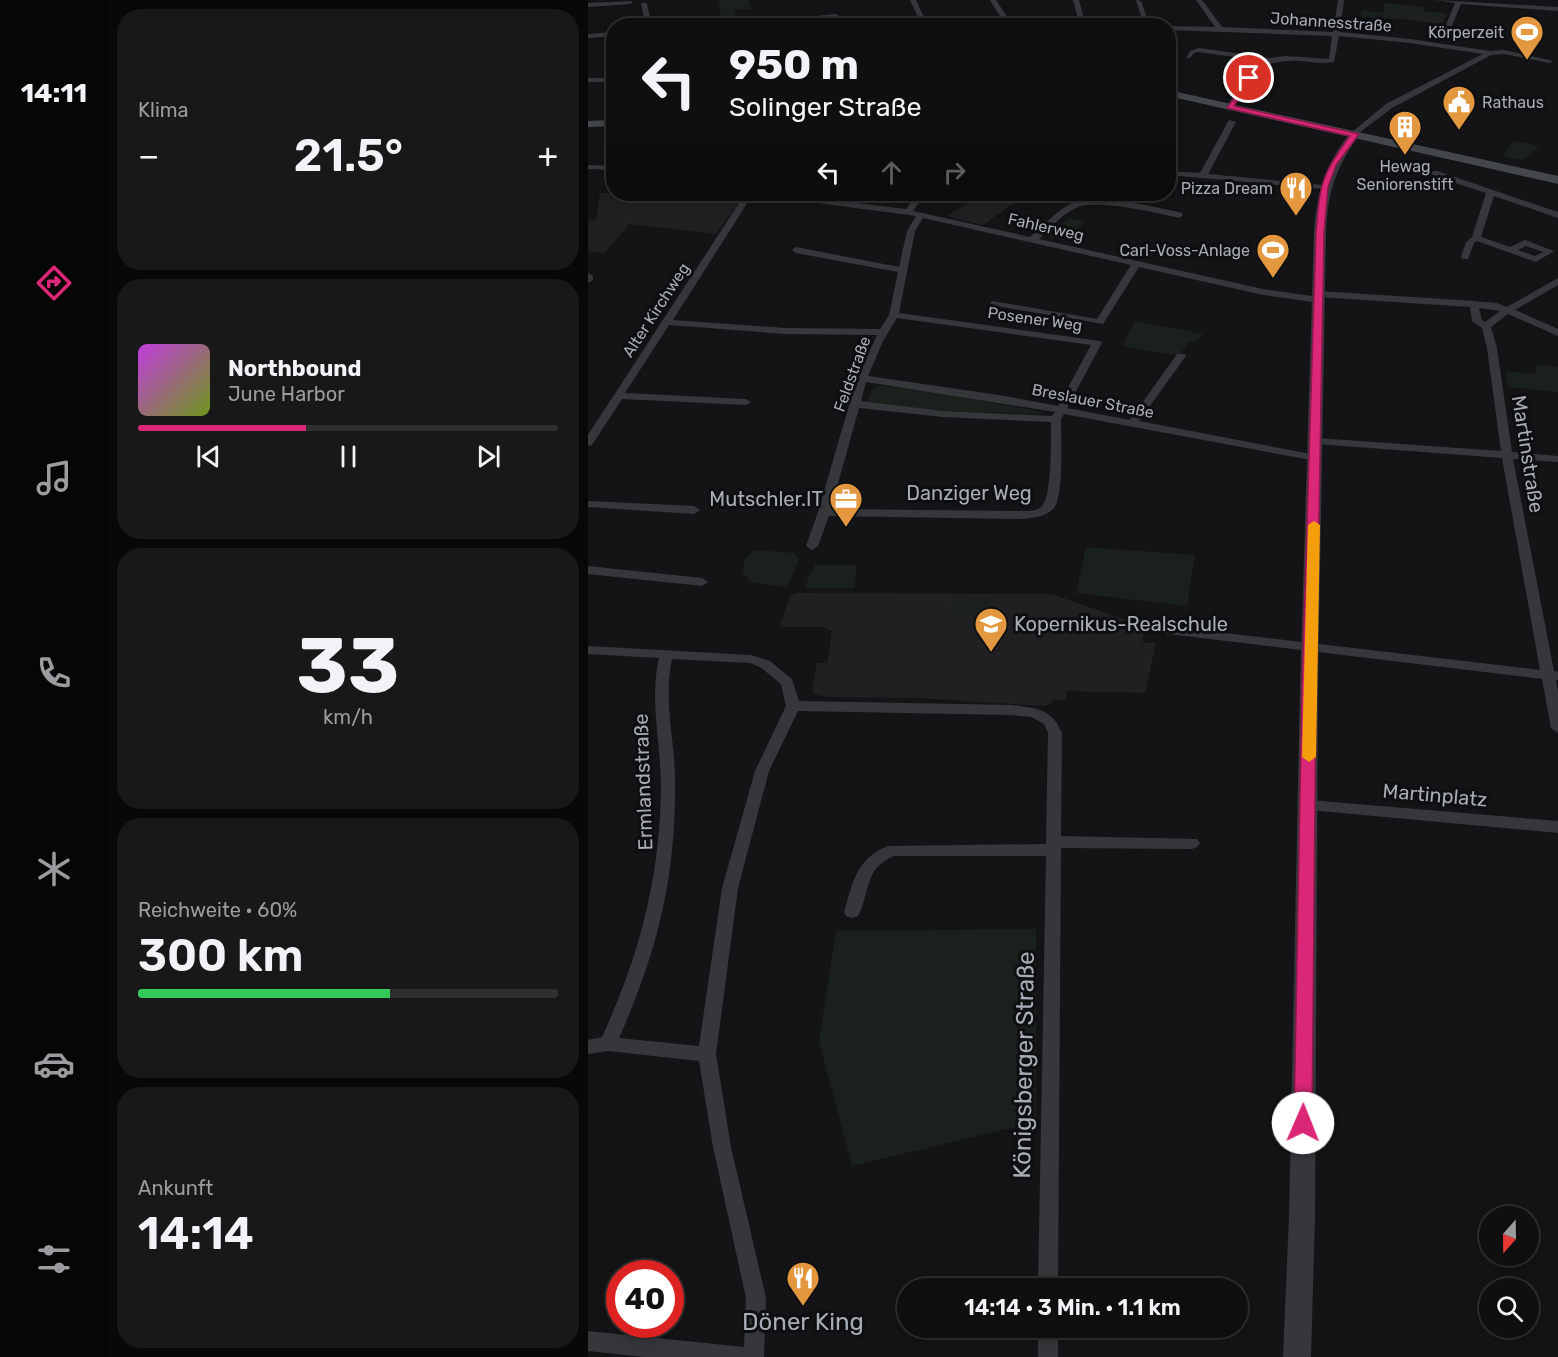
<!DOCTYPE html>
<html lang="de">
<head>
<meta charset="utf-8">
<style>
  :root { --surface:#0f0f10; --page:#181819; --text:#f1f3f6; --muted:#9b9c9f; --line:#2f2f30; --accent:#db2777 }
  body { margin:0; font-family:Rubik,sans-serif; background:var(--page); color:var(--text); height:100vh; display:flex; flex-direction:column; font-size:22px; white-space:nowrap }
  * { box-sizing:border-box; margin:0 }
  p { font-size:20px; color:var(--muted) }
  .icon { flex:none; width:33px; height:33px; fill:none; stroke:currentColor; stroke-width:2; stroke-linecap:round; stroke-linejoin:round }
  .map { position:relative; flex:1; overflow:hidden }
  .side { display:flex; flex-direction:column; gap:9px; padding:9px; background:#080809; width:480px }
  .side>* { flex:none }
  .banner { position:absolute; left:18px; top:18px; width:570px; height:183px; border-radius:24px; box-shadow:0 3px 15px #0003,0 0 0 2px var(--line); background:#0f0f10; color:var(--text); overflow:hidden }
  .needle { width:39px; rotate:200deg }
  .tools { position:absolute; left:891px; top:1206px; display:grid; gap:12px }
  .tools a { display:grid; place-items:center; width:60px; height:60px; border-radius:50%; background:var(--surface); box-shadow:0 3px 15px #0003,0 0 0 2px var(--line); font-size:30px }
  .speed { position:absolute; left:18px; top:1260px; display:flex; gap:12px; font-size:30px; font-weight:700; text-align:center }
  .speed>* { display:grid; place-content:center; width:78px; height:78px; border-radius:50%; background:var(--surface); box-shadow:0 3px 15px #0003,0 0 0 2px var(--line); line-height:1 }
  .speed .limit { border:9px solid #d22; background:#fff; color:#111 }
  .pin { position:absolute; display:grid; place-items:center; width:51px; height:51px; color:#fff; margin:-26px; border:3px solid #fff; border-radius:50%; box-shadow:0 2px 6px #0007 }
  .me { position:absolute; width:66px; margin:-33px; rotate:1deg; stroke-linejoin:round; filter:drop-shadow(0 0 4px #0008) }
  .turn { display:flex; align-items:center; gap:21px; height:126px; padding:0 24px; font-size:27px }
  .turn .icon { width:78px; height:78px; stroke-width:2.5 }
  .turn b { display:block; font-size:42px; line-height:51px }
  .lanes { display:flex; align-items:center; height:57px; padding:0 24px; background:#0003; justify-content:center; gap:30px; direction:ltr }
  .lanes .off { opacity:.35 }
  .big { font-size:45px; font-weight:600; line-height:1.1 }
  .side .tile { flex:1; display:flex; flex-direction:column; justify-content:center; gap:9px; min-width:0; padding:0 21px; border-radius:24px; background:var(--page) }
  .side .dial { align-items:center; gap:0 }
  .dial b { font-size:78px; line-height:1 }
  .song { display:flex; align-items:center; gap:18px }
  .cover { width:72px; height:72px; border-radius:9px; background:linear-gradient(135deg,hsl(290 70% 55%),hsl(80 70% 35%)) }
  .played { height:6px; border-radius:3px; background:linear-gradient(90deg,var(--accent) 40%,var(--line) 40%) }
  .keys { display:flex; justify-content:space-around; direction:ltr }
  .heat { display:flex; justify-content:space-between; align-items:center; font-size:33px; direction:ltr }
  .charge { height:9px; border-radius:4px; background:linear-gradient(90deg,#34c759 60%,var(--line) 0) }
  .trip { position:absolute; left:309px; top:1278px; width:351px; height:60px; border-radius:30px; background:var(--surface); box-shadow:0 3px 15px #0003,0 0 0 2px var(--line); font-weight:600; line-height:60px; text-align:center }
  main { display:flex; flex:1; min-height:0 }
  .dock { display:flex; flex-direction:column; width:108px; justify-content:space-around; align-items:center; background:#060606; color:var(--muted) }
  .dock .icon { width:42px; height:42px }
  .dock .selected { color:var(--accent) }
  .dock b { font-size:27px; color:var(--text) }
  .map>svg:first-child { display:block }
</style>
</head>
<body>
<main>
<nav class="dock">
<b>14:11</b>
<svg class="icon selected" aria-label="directions" viewBox="0 0 24 24"><path d="M12 3l9 9-9 9-9-9zM9 14v-3h6M13 9l2 2-2 2"/></svg>
<svg class="icon" aria-label="music" viewBox="0 0 24 24"><path d="M9 18V5l10-2v13"/><circle cx="6" cy="18" r="3"/><circle cx="16" cy="16" r="3"/></svg>
<svg class="icon" aria-label="phone" viewBox="0 0 24 24"><path d="M5 4h4l2 5-3 2q2 4 5 5l2-3 5 2v4C11 20 4 13 5 4z"/></svg>
<svg class="icon" aria-label="climate" viewBox="0 0 24 24"><path d="M12 3v18M4 7l16 10M4 17L20 7"/></svg>
<svg class="icon" aria-label="car" viewBox="0 0 24 24"><path d="M5 17H2v-5l4-1 3-4h7l3 4 3 1v5h-3M9 17h6M6 11h13"/><circle cx="7" cy="17" r="2"/><circle cx="17" cy="17" r="2"/></svg>
<svg class="icon" aria-label="filters" viewBox="0 0 24 24"><path d="M4 7h16M4 17h16"/><circle cx="9" cy="7" r="2"/><circle cx="15" cy="17" r="2"/></svg>
</nav>
<section class="side">
<div class="tile"><p>Klima</p>
<div class="heat"><a>−</a><b class="big">21.5°</b><a>+</a></div>
</div>
<div class="tile">
<div class="song"><i class="cover"></i><div><b>Northbound</b><p>June Harbor</p></div></div>
<div class="played"></div>
<div class="keys"><svg class="icon" aria-label="previous" viewBox="0 0 24 24"><path d="M18 5L8 12l10 7zM5 5v14"/></svg><svg class="icon" aria-label="pause" viewBox="0 0 24 24"><path d="M8 5v14M16 5v14"/></svg><svg class="icon" aria-label="next" viewBox="0 0 24 24"><path d="M6 5l10 7-10 7zM19 5v14"/></svg></div>
</div>
<div class="tile dial"><b>33</b><p>km/h</p></div>
<div class="tile"><p>Reichweite · 60%</p><b class="big">300 km</b><div class="charge"></div></div>
<div class="tile"><p>Ankunft</p><b class="big">14:14</b></div>
</section>
<div class="map">
<svg width="970" height="1357" viewBox="0 0 970 1357">
  <rect width="100%" height="100%" fill="#141416"/>
  <path fill="#202022" d="M 796,3 L 836,7 L 835,11 L 859,14 L 854,25 L 827,20 L 773,17 L 773,11 L 796,13 Z
    M 12,193 L 155,194 L 156,195 L 128,234 L 41,224 L 17,253 L 0,251 L 0,220 L 8,221 Z
    M 394,194 L 435,194 L 429,201 L 395,225 L 359,216 Z
    M 209,593 L 464,594 L 552,625 L 555,631 L 555,643 L 568,643 L 557,693 L 479,691 L 478,700 L 464,700 L 463,704 L 457,706 L 330,698 L 237,697 L 226,694 L 224,690 L 229,663 L 239,663 L 244,631 L 235,627 L 191,627 L 202,596 Z"/>
  <path fill="#1a201b" d="M 131,0 L 160,0 L 164,9 L 148,10 L 145,22 L 129,23 L 132,13 Z
    M 797,3 L 835,8 L 834,11 L 856,13 L 855,17 C 839,17 831,13 818,12 L 817,19 L 773,17 L 774,11 L 796,13 Z
    M 928,141 L 951,146 L 935,160 L 915,156 L 922,145 Z
    M 481,218 L 498,222 L 476,240 L 458,236 Z
    M 547,321 L 615,334 L 609,341 L 600,343 L 592,354 L 587,355 L 534,346 Z
    M 949,364 L 970,367 L 970,392 L 920,387 L 917,371 L 947,374 Z
    M 290,385 L 362,395 L 455,412 L 451,414 L 352,411 L 278,402 L 284,392 L 281,392 Z
    M 498,547 L 607,555 L 599,606 L 488,593 Z
    M 167,550 L 207,553 L 211,560 L 199,587 L 164,583 L 155,573 L 156,560 Z
    M 227,565 L 268,565 L 267,588 L 216,588 Z
    M 364,599 L 403,599 L 401,615 L 362,614 Z
    M 448,929 L 448,1122 L 264,1166 L 231,1041 L 248,931 Z"/>
  <g fill="none" stroke-linecap="round" stroke-linejoin="round">
    <path fill="#35373a" fill-rule="evenodd" d="M 322,0 L 328,0 L 340,26 L 334,26 Z
      M 402,0 L 408,0 L 425,26 L 418,26 Z
      M 485,0 L 491,0 L 498,26 L 492,26 Z
      M 548,0 L 553,1 L 562,26 L 556,26 Z
      M 608,0 L 614,0 L 634,27 L 745,32 L 750,0 L 756,0 L 752,32 L 822,39 L 902,51 L 916,50 L 965,61 L 962,63 L 916,54 L 903,55 L 804,108 L 767,136 L 764,136 L 764,132 L 798,104 L 895,54 L 822,43 L 751,36 L 746,62 C 736,64 724,62 713,61 C 669,58 666,76 645,109 L 642,109 L 638,107 L 661,73 L 675,61 L 611,52 L 606,53 L 602,58 L 598,58 L 602,51 L 611,48 L 682,58 L 697,56 L 741,59 L 744,36 L 580,30 L 580,26 L 627,27 Z
      M 846,0 L 970,7 L 970,11 L 873,4 L 863,28 L 855,33 L 852,31 L 857,27 L 867,3 Z
      M 45,1 L 43,4 L 0,7 L 0,3 Z
      M 56,2 L 59,4 L 64,26 L 58,26 L 53,4 Z
      M 248,14 L 251,16 L 255,26 L 249,26 L 246,18 L 157,26 L 125,26 Z
      M 26,32 L 26,36 L 0,38 L 0,34 Z
      M 0,78 L 26,78 L 26,82 L 0,82 Z
      M 641,120 L 648,122 L 620,174 L 736,185 L 740,187 L 736,189 L 580,175 L 580,171 L 612,173 Z
      M 0,165 L 26,166 L 26,170 L 0,169 Z
      M 843,171 L 849,171 L 970,212 L 970,218 L 906,196 L 893,237 L 922,247 L 937,240 L 966,251 L 948,262 L 889,241 L 886,243 L 880,259 L 874,259 L 873,257 L 878,242 L 884,237 L 898,193 L 843,175 ZM 938,246 L 955,252 L 947,256 L 930,250 Z
      M 157,194 L 165,194 L 85,320 L 198,328 L 292,329 L 301,315 L 310,272 L 208,253 L 204,250 L 208,247 L 311,267 L 319,231 L 328,216 L 177,196 L 173,194 L 193,194 L 318,209 L 329,194 L 337,194 L 325,211 L 442,237 C 456,226 470,208 487,202 C 509,194 570,207 594,213 L 595,215 L 591,218 C 570,213 508,199 490,207 C 475,213 463,228 451,239 L 675,289 L 731,297 L 736,300 L 731,303 L 675,295 L 551,267 L 515,324 L 407,306 L 402,303 L 404,301 L 509,319 L 543,265 L 335,218 L 327,231 L 311,313 L 512,341 L 514,343 L 479,408 L 542,420 L 589,354 L 597,354 L 598,356 L 551,421 L 728,455 L 734,458 L 728,461 L 476,414 L 473,419 C 473,436 476,495 466,508 C 458,517 447,517 436,519 L 241,516 L 230,546 L 224,550 L 218,546 L 230,512 L 269,378 L 289,335 L 198,334 L 81,325 L 37,393 L 158,399 L 163,402 L 158,405 L 34,399 L 4,445 L 0,446 L 0,435 ZM 309,318 L 503,345 L 470,406 L 411,395 L 280,376 L 295,341 ZM 278,382 L 467,412 L 464,416 L 355,411 L 273,401 ZM 271,408 L 355,417 L 463,422 C 463,438 464,496 454,506 C 449,511 443,511 436,511 L 243,509 Z
      M 0,273 L 5,276 L 5,280 L 0,283 Z
      M 970,278 L 970,285 L 927,310 L 970,329 L 970,336 L 920,314 L 903,327 L 909,348 L 924,452 L 970,456 L 970,462 L 925,459 L 966,671 L 970,672 L 970,680 L 968,680 L 970,692 L 970,733 L 963,728 L 954,679 L 572,633 L 571,630 L 577,626 L 952,670 L 914,458 L 729,444 L 724,441 L 729,438 L 913,451 L 899,348 L 894,328 L 884,321 L 882,307 L 731,297 L 726,294 L 731,291 L 886,301 L 909,303 L 919,307 ZM 891,308 L 912,311 L 897,322 L 894,320 Z
      M 0,501 L 106,506 L 112,510 L 106,514 L 0,507 Z
      M 0,566 L 114,578 L 120,582 L 114,586 L 0,574 Z
      M 0,646 L 163,655 L 182,661 L 204,679 L 211,701 L 424,705 C 449,709 463,708 474,733 L 473,836 L 609,839 L 612,843 L 609,847 L 604,849 L 473,848 L 470,1288 L 450,1288 L 458,856 L 306,856 C 275,869 283,892 270,916 L 264,918 L 258,916 L 256,912 C 265,882 268,859 300,846 L 458,844 L 460,733 L 456,724 L 443,717 L 424,715 L 210,711 L 181,771 L 150,888 L 128,1054 L 143,1147 L 178,1298 L 176,1357 L 56,1357 L 0,1351 L 0,1331 L 156,1347 L 158,1298 L 125,1147 L 111,1061 L 20,1051 L 0,1054 L 0,1040 L 14,1037 C 52,954 72,878 73,786 C 73,742 61,701 71,658 L 0,654 ZM 84,659 L 162,663 L 172,667 L 193,684 L 198,706 L 167,771 L 134,888 L 111,1046 L 31,1038 C 70,950 88,877 87,781 C 87,739 75,701 84,659 Z
      M 721,800 L 970,821 L 970,833 L 721,810 L 716,809 L 714,805 L 716,801 Z
      M 450,1328 L 470,1328 L 470,1357 L 450,1357 Z"/>
    <path fill="#35373a" fill-rule="evenodd" d="M 763,132 L 772,134 C 748,167 740,191 738,232 L 730,686 L 727,1217 L 723,1357 L 695,1357 L 701,1217 L 712,686 L 726,232 C 729,193 738,162 763,132 Z"/>
    <path fill="#43464a" fill-rule="evenodd" d="M 580,90 L 970,176 L 970,184 L 580,96 Z
      M 26,120 L 26,126 L 0,127 L 0,121 Z"/>
  </g>
  <path fill="#db2777" stroke="#8e194d" stroke-width="1.5" d="M 661,76 L 665,78 L 646,106 L 771,134 L 748,165 L 740,187 L 736,232 L 728,686 L 724,1123 L 722,1129 L 715,1131 L 709,1129 L 706,1123 L 714,686 L 728,232 C 732,184 733,175 762,136 L 639,108 Z"/>
  <path fill="#f59e0b" d="M 726,521 L 732,525 L 728,757 L 721,762 L 714,757 L 720,525 Z"/>
  <defs>
    <g id="stadium-pin" transform="scale(1.725)"><path d="M0 17L-7.5 6A9.5 9.5 0 1 1 7.5 6Z" fill="#e3973e" stroke="#0f0f11"/><path d="M0-5a6.5 5 0 1 0 0 10a6.5 5 0 1 0 0-10ZM-3.5-1.8h7v3.6h-7Z" fill="#fff"/></g>
    <g id="civic-pin" transform="scale(1.725)"><path d="M0 17L-7.5 6A9.5 9.5 0 1 1 7.5 6Z" fill="#e3973e" stroke="#0f0f11"/><path d="M-.6-6.5H3V-4.5H.6V-3L4-1V1h2V6H-6V1h2V-1L-.6-3ZM-1.2 2.5V6h2.4V2.5Z" fill="#fff"/></g>
    <g id="building-pin" transform="scale(1.725)"><path d="M0 17L-7.5 6A9.5 9.5 0 1 1 7.5 6Z" fill="#e3973e" stroke="#0f0f11"/><path d="M-4-6H4V6H1V3H-1V6H-4ZM-2.5-4.3h1.7v1.8h-1.7ZM.8-4.3h1.7v1.8H.8ZM-2.5-1h1.7V.8h-1.7ZM.8-1h1.7V.8H.8Z" fill="#fff"/></g>
    <g id="restaurant-pin" transform="scale(1.725)"><path d="M0 17L-7.5 6A9.5 9.5 0 1 1 7.5 6Z" fill="#e3973e" stroke="#0f0f11"/><path d="M-5-6h1v4h1v-4h1v4h1v-4h1v5L-1.5 .5V6h-2V.5L-5-1ZM5-6V6H3V1.5H1.5Q1.5-4 5-6Z" fill="#fff"/></g>
    <g id="office-pin" transform="scale(1.725)"><path d="M0 17L-7.5 6A9.5 9.5 0 1 1 7.5 6Z" fill="#e3973e" stroke="#0f0f11"/><path d="M-6-3h4V-5.5h4V-3h4V5H-6ZM-1-4.5V-3h2v-1.5ZM-6 0V1H6V0Z" fill="#fff"/></g>
    <g id="school-pin" transform="scale(1.725)"><path d="M0 17L-7.5 6A9.5 9.5 0 1 1 7.5 6Z" fill="#e3973e" stroke="#0f0f11"/><path d="M0-5L7-2L0 1L-7-2ZM-4 1L0 2.5L4 1V4Q0 6-4 4Z" fill="#fff"/></g>
  </defs>
  <g fill-rule="evenodd">
    <use href="#stadium-pin" x="939" y="32"/>
    <use href="#civic-pin" x="871" y="102"/>
    <use href="#building-pin" x="817" y="127"/>
    <use href="#restaurant-pin" x="708" y="188"/>
    <use href="#stadium-pin" x="685" y="250"/>
    <use href="#office-pin" x="258" y="499"/>
    <use href="#school-pin" x="403" y="624"/>
    <use href="#restaurant-pin" x="215" y="1278"/>
  </g>
  <g text-anchor="middle" dominant-baseline="central" stroke-width="6" stroke-linejoin="round" paint-order="stroke">
    <g font-size="16" fill="#a7adb5" stroke="#0f0f11">
      <text transform="translate(743 22) rotate(4)">Johannesstraße</text>
      <text transform="translate(458 227) rotate(13)">Fahlerweg</text>
      <text transform="translate(68 310) rotate(-57)">Alter Kirchweg</text>
      <text transform="translate(447 319) rotate(8)">Posener Weg</text>
      <text transform="translate(264 374) rotate(-70)">Feldstraße</text>
      <text transform="translate(505 401) rotate(11)">Breslauer Straße</text>
    </g>
    <g font-size="16" fill="#a7adb5" stroke="#0f0f11" text-anchor="end">
      <text x="916" y="32">Körperzeit</text>
      <text x="894" y="102" text-anchor="start">Rathaus</text>
      <text x="817" y="166" text-anchor="middle">Hewag<tspan x="817" dy="18">Seniorenstift</tspan></text>
      <text x="685" y="188">Pizza Dream</text>
      <text x="662" y="250">Carl-Voss-Anlage</text>
    </g>
    <g font-size="20" fill="#a7adb5" stroke="#0f0f11">
      <text transform="translate(940 454) rotate(81)">Martinstraße</text>
      <text x="381" y="493">Danziger Weg</text>
      <text transform="translate(55 782) rotate(-92)">Ermlandstraße</text>
      <text transform="translate(847 795) rotate(5)">Martinplatz</text>
    </g>
    <g font-size="20" fill="#a7adb5" stroke="#0f0f11" text-anchor="end">
      <text x="235" y="499">Mutschler.IT</text>
      <text x="426" y="624" text-anchor="start">Kopernikus-Realschule</text>
    </g>
    <g font-size="24" fill="#a7adb5" stroke="#0f0f11">
      <text transform="translate(436 1065) rotate(-89)">Königsberger Straße</text>
    </g>
    <g font-size="24" fill="#a7adb5" stroke="#0f0f11">
      <text x="215" y="1322">Döner King</text>
    </g>
  </g>
</svg>
<div class="tools">
<a><svg class="needle" viewBox="-14 -14 28 28"><path d="M0-13l5 13h-10z" fill="#e53935"/><path d="M0 13l5-13h-10z" fill="#9b9c9f"/></svg></a>
<a><svg class="icon" aria-label="search" viewBox="0 0 24 24"><circle cx="10" cy="10" r="6"/><path d="M15 15l6 6"/></svg></a>
</div>
<div class="speed"><div class="limit">40</div></div>
<div class="pin" style="left:661px;top:78px;background:#d93025"><svg class="icon" aria-label="arrive" viewBox="0 0 24 24"><path d="M6 21V4h12l-3 4 3 4H6"/></svg></div>
<svg class="me" style="left:715px;top:1123px" viewBox="-20 -20 40 40"><circle r="19" fill="#fff"/><path d="M0-13L10 11 0 6-10 11z" fill="#db2777"/></svg>
<div class="trip">14:14 · 3 Min. · 1.1 km</div>
<div class="banner">
<div class="turn"><svg class="icon" aria-label="left" viewBox="0 0 24 24"><path d="M17 20v-9H6M10 6l-5 5 5 5"/></svg><div><b>950 m</b>Solinger Straße</div></div>
<div class="lanes"><svg class="icon" aria-label="left" viewBox="0 0 24 24"><path d="M17 20v-9H6M10 6l-5 5 5 5"/></svg><svg class="icon off" aria-label="ahead" viewBox="0 0 24 24"><path d="M12 20V5M6 11l6-6 6 6"/></svg><svg class="icon off" aria-label="right" viewBox="0 0 24 24"><path d="M7 20v-9h11M14 6l5 5-5 5"/></svg></div>
</div>
</div>
</main>
</body>
</html>
